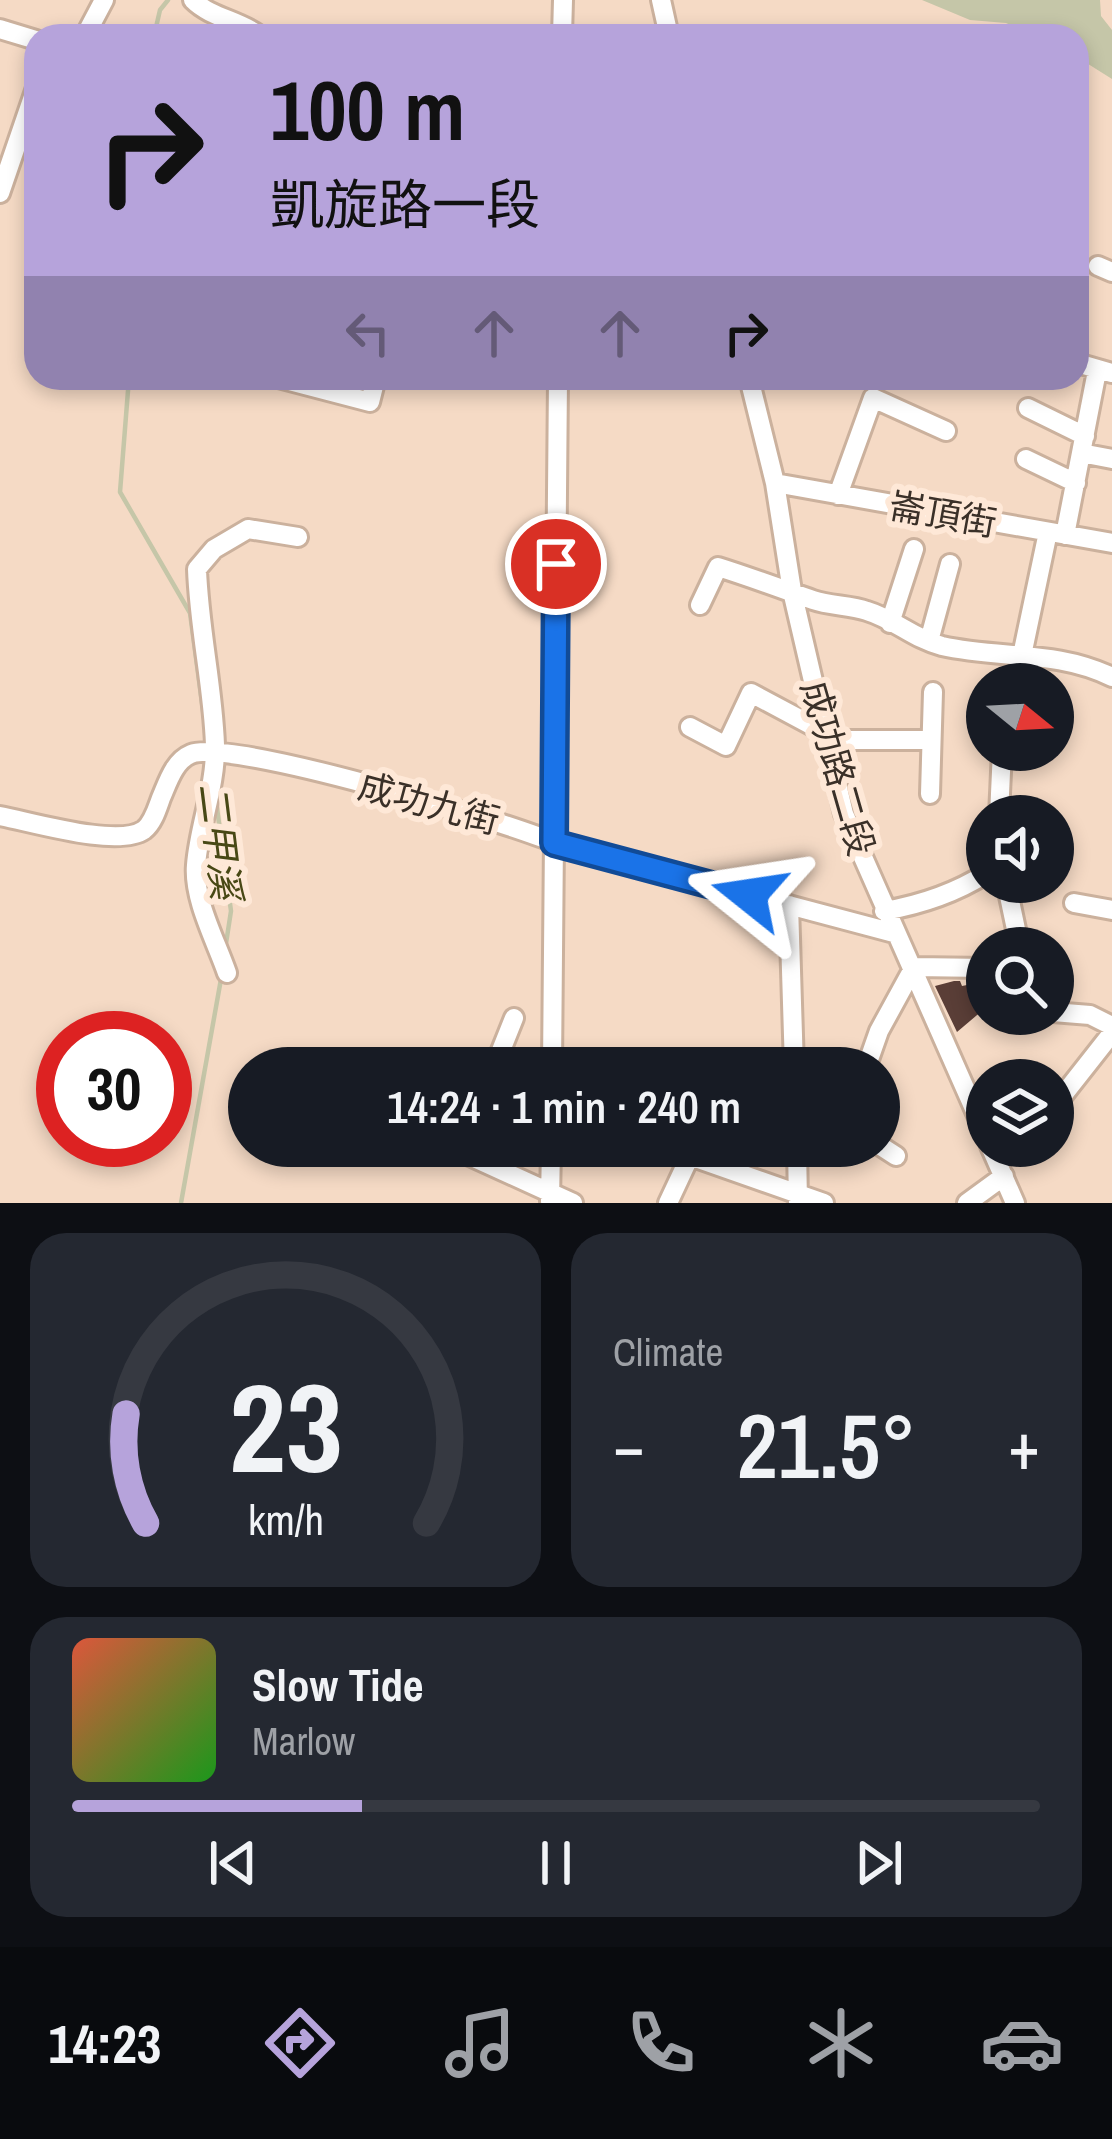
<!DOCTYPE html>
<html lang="en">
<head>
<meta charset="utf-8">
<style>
  :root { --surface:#171b24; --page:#242831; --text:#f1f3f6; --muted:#9ea1a6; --line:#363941; --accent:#b6a3db }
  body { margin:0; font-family:"Archivo Narrow","Noto Sans TC",sans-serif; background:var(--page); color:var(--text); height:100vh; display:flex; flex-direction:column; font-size:45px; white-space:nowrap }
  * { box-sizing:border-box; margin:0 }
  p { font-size:39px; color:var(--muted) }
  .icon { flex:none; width:66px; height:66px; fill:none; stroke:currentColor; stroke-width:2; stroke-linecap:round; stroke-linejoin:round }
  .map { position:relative; height:1203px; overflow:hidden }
  .panel { display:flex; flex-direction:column; gap:30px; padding:30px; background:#0d0f14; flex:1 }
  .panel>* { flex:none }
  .banner { position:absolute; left:24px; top:24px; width:1065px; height:366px; border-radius:36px; box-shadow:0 6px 18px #0003; background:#b6a3db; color:#111; overflow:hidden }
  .needle { width:78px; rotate:108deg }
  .buttons { position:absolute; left:966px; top:663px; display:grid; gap:24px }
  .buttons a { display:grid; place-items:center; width:108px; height:108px; border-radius:50%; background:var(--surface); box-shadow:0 6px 18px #0003; font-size:60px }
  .speed { position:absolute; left:36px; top:1011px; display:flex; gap:24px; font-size:60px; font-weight:700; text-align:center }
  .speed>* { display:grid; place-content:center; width:156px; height:156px; border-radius:50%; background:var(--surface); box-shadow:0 6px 18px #0003; line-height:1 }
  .speed .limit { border:18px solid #d22; background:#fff; color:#111 }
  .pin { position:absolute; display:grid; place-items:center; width:102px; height:102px; color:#fff; margin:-51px; border:6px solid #fff; border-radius:50%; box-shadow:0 3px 12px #0007 }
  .me { position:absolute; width:132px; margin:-66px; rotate:285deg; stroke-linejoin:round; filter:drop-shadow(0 0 9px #0008) }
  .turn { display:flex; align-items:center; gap:42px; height:252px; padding:0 48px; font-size:54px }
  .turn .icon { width:156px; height:156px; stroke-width:2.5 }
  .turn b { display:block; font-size:84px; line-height:102px }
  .lanes { display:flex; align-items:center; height:114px; padding:0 48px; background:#0003; justify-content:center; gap:60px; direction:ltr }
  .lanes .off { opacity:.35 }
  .big { font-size:90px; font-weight:600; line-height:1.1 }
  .panel .tile { flex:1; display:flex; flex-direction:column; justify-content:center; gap:18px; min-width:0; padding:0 42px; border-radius:36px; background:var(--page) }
  .panel .dial { align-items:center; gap:0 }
  .dial svg { height:312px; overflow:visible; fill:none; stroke:var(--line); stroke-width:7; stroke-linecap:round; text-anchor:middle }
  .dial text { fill:var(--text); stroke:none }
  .song { display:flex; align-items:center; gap:36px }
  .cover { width:144px; height:144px; border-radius:18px; background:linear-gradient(135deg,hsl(10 70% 55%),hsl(120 70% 35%)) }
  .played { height:12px; border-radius:6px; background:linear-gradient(90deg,var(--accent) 30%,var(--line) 30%) }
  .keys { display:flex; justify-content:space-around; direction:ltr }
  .heat { display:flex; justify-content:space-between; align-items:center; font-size:66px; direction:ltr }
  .panel .tiles { flex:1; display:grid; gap:30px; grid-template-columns:1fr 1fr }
  .tile:last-child { grid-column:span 2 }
  .trip { position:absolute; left:228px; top:1047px; width:672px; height:120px; border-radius:60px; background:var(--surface); box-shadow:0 6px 18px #0003; font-weight:600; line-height:120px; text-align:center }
  .dock { display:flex; height:192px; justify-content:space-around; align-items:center; background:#090b0e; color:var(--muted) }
  .dock .icon { width:84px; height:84px }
  .dock .selected { color:var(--accent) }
  .dock b { font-size:54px; color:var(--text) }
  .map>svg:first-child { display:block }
</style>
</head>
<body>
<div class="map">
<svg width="1112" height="1203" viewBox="0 0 1112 1203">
  <rect width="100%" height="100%" fill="#f5dac5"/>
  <path fill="#c5c6a8" d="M 922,0 L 1100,0 L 1101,16 L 1112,30 L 1112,79 L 1077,57 L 1077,36 L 1034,36 L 1006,23 L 970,20 Z"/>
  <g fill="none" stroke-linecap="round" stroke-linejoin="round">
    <path stroke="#c5c6a8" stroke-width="4.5" d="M 154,36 L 160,10 L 168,0
      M 129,378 L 120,492 L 190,613 L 204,718
      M 216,801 L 231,911 L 225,950
      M 181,1203 L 221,979"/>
  </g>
  <path fill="#5a3e37" d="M 954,981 L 960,981 L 962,986 L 972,984 L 983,1010 L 957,1032 L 935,986 Z"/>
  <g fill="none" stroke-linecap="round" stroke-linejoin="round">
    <g stroke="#cbb19d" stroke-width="24">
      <path id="minor" d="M 193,0 C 211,18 239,20 260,36
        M 661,0 L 669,36
        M 0,29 L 36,40
        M 85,36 L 104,0
        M 562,36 L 563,0
        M 0,193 L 36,88
        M 1098,266 L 1112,272
        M 1077,363 L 1112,373
        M 278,378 L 370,402 L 376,378
        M 749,378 L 775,483 L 792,591 L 844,814 L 987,1138
        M 1028,408 L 1085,436
        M 1081,453 L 1112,459
        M 1026,459 L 1076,483
        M 775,483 L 1112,543
        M 838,495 L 873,398 L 946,431
        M 1065,535 L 1097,371
        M 700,605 L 718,567 C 750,577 782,589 813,600 C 830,606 850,605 867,611 C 894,619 914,639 942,646 C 1000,659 1057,650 1112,677
        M 890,623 L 914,549
        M 929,641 L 950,564
        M 1016,684 L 1048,532
        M 690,727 L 726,746 L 751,693 L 839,740 L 931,740
        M 930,794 L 933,692
        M 0,816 C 32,822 118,848 144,830 C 153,823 157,809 161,798 C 168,782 174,761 191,754 C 229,738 507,822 555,843 L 894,933
        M 999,816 L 1002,750
        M 1006,882 L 1017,934 L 1012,948
        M 1074,903 L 1112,910
        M 789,905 L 794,1068
        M 884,911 C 919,905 957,892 987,873
        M 227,973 C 216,941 193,899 196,865 C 199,825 216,787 215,745 C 213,686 199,629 197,569 L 214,549 L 248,529 L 298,537
        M 1053,1012 L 1090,1015 L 1112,1026
        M 494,1068 L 514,1018
        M 552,1068 L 558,378
        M 866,1068 L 879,1031 L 914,967 L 987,968
        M 1053,1108 L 1112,1033
        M 879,1145 L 896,1156
        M 448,1146 L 573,1203
        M 797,1146 L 798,1203
        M 990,1146 L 1015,1203
        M 550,1201 L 551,1146
        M 668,1203 L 690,1156 L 824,1203
        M 967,1203 L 1004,1176"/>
    </g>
    <use href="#minor" stroke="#fff" stroke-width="18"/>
  </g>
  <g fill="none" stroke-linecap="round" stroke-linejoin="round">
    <g stroke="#114b97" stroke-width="30">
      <path id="route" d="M 556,564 L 554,843 L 749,895"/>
    </g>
    <use href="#route" stroke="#1a73e8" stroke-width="21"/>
  </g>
  <g text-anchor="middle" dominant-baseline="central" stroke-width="12" stroke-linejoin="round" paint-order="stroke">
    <g font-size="36" fill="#3a3028" stroke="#fee8d7">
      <text transform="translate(943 514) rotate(10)">崙頂街</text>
      <text transform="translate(838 768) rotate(74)">成功路二段</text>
      <text transform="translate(429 803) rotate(15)">成功九街</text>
    </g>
    <g font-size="39" font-style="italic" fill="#484815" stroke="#fee8d7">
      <text transform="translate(220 841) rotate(83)">二甲溪</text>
    </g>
  </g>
</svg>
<div class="buttons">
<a><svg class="needle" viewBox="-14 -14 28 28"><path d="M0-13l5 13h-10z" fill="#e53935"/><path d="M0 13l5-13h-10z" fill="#9ea1a6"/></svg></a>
<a><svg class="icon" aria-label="sound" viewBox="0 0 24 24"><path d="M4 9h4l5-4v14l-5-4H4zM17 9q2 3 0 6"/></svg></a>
<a><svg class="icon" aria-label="search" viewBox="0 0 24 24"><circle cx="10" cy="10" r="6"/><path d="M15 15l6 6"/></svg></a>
<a><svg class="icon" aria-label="layers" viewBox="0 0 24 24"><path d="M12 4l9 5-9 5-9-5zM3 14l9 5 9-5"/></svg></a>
</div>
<div class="speed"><div class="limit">30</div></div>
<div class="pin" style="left:556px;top:564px;background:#d93025"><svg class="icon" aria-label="arrive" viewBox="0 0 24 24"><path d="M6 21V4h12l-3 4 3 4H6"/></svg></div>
<svg class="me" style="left:749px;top:895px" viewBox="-20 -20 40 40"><path d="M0-17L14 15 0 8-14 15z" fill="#1a73e8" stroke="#fff" stroke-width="4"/></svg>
<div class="trip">14:24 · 1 min · 240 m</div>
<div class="banner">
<div class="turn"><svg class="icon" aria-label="right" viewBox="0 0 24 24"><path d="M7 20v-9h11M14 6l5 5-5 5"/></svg><div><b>100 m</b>凱旋路一段</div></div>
<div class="lanes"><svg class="icon off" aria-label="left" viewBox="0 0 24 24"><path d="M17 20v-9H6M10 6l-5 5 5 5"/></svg><svg class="icon off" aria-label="ahead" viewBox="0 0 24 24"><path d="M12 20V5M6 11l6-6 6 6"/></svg><svg class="icon off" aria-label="ahead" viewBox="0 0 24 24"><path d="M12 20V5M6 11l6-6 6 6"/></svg><svg class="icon" aria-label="right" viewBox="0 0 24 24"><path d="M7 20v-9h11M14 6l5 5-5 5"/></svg></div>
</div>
</div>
<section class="panel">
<div class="tiles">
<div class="tile dial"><svg viewBox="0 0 100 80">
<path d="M14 69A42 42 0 1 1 86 69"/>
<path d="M14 69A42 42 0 0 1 9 41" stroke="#b6a3db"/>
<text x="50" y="56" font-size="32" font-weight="700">23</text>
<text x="50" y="72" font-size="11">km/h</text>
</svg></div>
<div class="tile"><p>Climate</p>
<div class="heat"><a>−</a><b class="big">21.5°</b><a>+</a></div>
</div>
<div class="tile">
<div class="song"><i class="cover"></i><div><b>Slow Tide</b><p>Marlow</p></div></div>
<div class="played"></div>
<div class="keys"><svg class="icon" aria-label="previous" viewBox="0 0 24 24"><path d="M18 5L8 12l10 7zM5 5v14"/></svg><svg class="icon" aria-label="pause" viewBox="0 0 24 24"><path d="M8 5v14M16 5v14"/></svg><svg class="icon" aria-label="next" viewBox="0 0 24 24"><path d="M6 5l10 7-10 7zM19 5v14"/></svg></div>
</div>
</div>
</section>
<nav class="dock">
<b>14:23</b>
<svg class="icon selected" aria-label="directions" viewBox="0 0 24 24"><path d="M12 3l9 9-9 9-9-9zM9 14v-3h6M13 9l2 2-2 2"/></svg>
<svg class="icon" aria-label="music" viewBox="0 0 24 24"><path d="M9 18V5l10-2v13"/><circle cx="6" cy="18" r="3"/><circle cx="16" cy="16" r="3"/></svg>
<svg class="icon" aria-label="phone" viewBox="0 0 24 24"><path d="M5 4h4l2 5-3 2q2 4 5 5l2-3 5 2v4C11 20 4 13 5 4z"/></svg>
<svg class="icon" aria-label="climate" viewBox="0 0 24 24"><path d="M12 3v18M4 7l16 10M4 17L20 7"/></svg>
<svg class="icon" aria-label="car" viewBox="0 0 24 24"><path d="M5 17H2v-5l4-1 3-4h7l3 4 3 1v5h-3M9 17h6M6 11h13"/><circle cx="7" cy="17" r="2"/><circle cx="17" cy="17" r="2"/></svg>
</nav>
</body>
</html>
